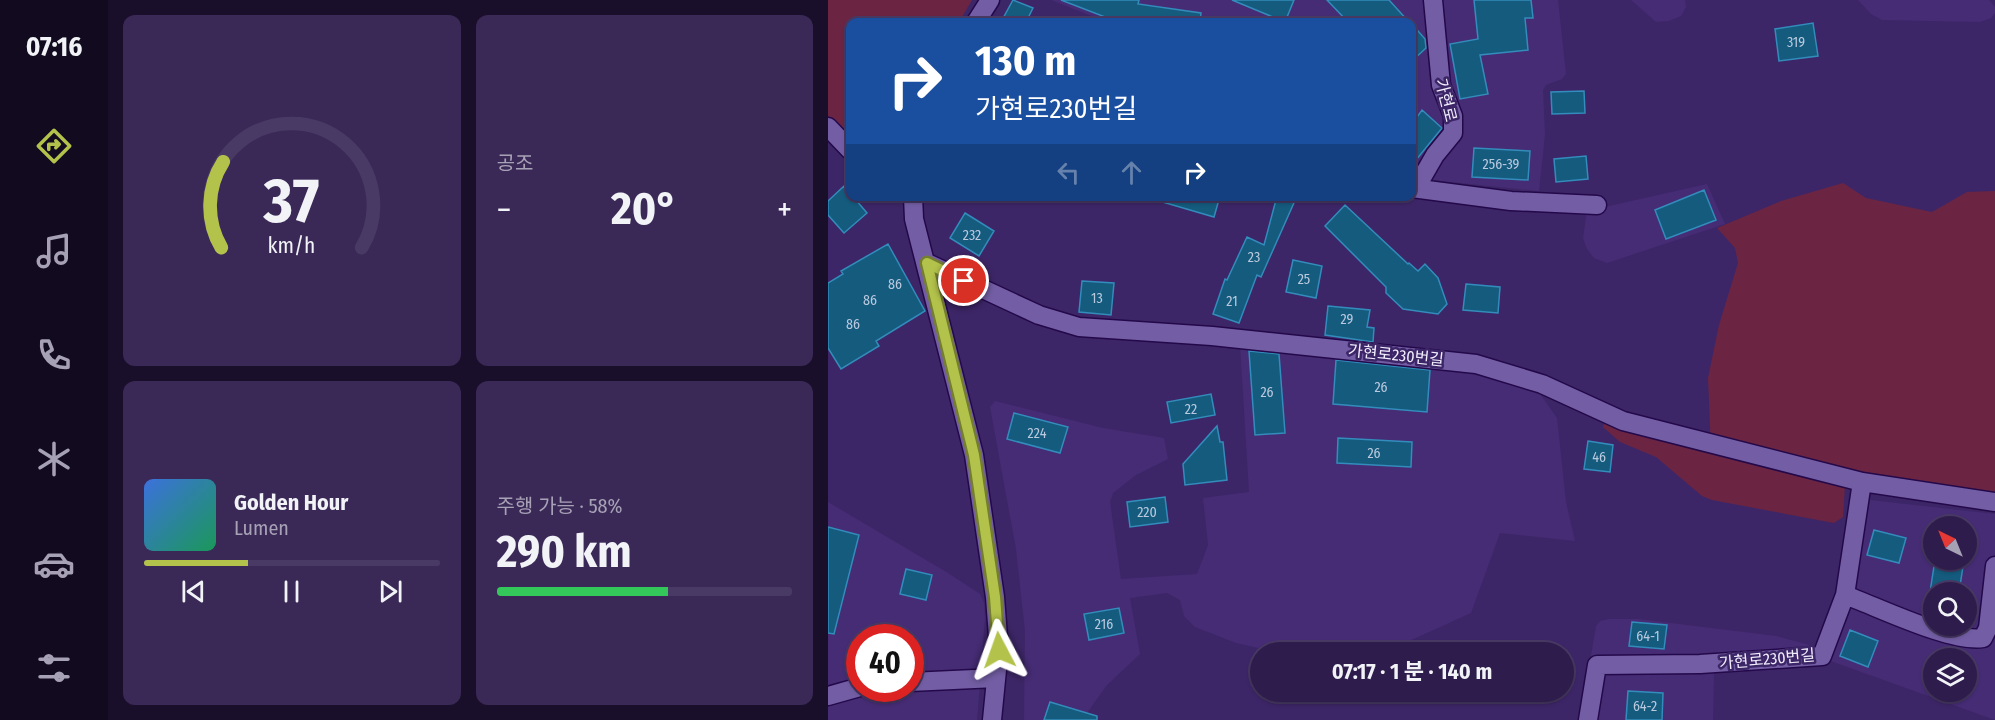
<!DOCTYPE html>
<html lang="ko">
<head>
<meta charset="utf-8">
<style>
  :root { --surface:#2e1c4d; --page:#3a2957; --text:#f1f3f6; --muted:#a7a1b6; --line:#493a65; --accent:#b3c24b }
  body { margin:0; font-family:"Fira Sans Condensed","Noto Sans KR",sans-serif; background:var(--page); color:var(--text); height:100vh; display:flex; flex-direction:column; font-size:22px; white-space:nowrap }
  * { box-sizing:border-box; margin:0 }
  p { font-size:20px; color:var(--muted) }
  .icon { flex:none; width:33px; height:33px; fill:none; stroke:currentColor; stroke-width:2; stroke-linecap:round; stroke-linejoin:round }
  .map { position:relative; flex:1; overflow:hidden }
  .side { display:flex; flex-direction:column; gap:15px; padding:15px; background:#190f2a; width:720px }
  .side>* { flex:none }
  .hud { position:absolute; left:18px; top:18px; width:570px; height:183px; border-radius:12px; box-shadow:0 2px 4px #0004,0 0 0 2px var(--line); background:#1a4fa0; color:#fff; overflow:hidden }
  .needle { width:39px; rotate:317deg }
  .buttons { position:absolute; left:1095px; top:516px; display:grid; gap:12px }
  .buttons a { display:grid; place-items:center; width:54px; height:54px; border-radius:50%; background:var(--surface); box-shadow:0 2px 4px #0004,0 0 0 2px var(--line); font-size:30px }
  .speed { position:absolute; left:18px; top:624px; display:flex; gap:12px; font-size:30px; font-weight:700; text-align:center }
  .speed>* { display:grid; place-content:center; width:78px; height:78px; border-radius:50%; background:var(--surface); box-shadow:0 2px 4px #0004,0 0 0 2px var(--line); line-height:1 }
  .speed .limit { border:9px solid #d22; background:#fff; color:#111 }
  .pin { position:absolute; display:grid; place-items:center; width:51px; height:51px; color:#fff; margin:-26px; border:3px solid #fff; border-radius:50%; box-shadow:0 2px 6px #0007 }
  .me { position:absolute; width:66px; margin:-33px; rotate:356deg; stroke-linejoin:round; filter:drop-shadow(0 0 4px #0008) }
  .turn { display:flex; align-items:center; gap:21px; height:126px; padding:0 30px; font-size:27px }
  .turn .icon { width:78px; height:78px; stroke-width:2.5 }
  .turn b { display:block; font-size:42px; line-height:51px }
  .lanes { display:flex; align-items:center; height:57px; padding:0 30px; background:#0003; justify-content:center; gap:30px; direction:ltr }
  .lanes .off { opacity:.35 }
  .big { font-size:45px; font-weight:700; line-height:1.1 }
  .side .widget { flex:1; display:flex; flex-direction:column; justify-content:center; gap:9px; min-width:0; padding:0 21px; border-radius:12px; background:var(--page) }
  .side .dial { align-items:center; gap:0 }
  .dial svg { height:156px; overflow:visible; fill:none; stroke:var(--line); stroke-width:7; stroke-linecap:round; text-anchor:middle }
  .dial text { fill:var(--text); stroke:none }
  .song { display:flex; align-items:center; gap:18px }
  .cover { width:72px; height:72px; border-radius:9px; background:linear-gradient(135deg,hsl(220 70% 55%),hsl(150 70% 35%)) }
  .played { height:6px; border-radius:3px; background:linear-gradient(90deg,var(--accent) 35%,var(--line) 35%) }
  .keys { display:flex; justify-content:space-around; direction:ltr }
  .heat { display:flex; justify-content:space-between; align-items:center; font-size:33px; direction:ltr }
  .charge { height:9px; border-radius:4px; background:linear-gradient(90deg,#34c759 58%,var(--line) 0) }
  .side .tiles { flex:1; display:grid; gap:15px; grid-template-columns:repeat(2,1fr) }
  .trip { position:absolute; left:422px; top:642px; width:324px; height:60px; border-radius:30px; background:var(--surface); box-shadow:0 2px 4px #0004,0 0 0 2px var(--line); font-weight:700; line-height:60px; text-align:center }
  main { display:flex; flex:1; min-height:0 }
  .tabs { display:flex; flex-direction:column; width:108px; justify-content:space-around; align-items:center; background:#120b1f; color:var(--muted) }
  .tabs .icon { width:42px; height:42px }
  .tabs .current { color:var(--accent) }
  .tabs b { font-size:27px; color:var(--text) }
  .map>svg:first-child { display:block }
</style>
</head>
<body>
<main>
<nav class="tabs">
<b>07:16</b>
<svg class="icon current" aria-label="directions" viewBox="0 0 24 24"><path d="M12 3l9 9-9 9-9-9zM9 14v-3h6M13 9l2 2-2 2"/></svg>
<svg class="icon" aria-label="music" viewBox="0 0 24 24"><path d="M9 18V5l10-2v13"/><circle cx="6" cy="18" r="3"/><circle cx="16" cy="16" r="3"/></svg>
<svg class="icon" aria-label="phone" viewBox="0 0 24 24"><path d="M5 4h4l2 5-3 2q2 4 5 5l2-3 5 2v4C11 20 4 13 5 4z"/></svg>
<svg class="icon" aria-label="climate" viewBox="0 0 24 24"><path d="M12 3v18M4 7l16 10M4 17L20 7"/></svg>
<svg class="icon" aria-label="car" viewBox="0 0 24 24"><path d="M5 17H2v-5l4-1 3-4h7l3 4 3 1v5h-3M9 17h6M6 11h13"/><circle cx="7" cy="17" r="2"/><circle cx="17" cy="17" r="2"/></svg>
<svg class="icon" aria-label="filters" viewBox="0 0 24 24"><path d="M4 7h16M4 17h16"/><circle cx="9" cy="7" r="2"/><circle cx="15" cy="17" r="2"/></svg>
</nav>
<section class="side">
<div class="tiles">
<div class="widget dial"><svg viewBox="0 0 100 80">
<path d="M14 69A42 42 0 1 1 86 69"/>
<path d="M14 69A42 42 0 0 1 15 25" stroke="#b3c24b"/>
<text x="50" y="56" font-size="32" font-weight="700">37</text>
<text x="50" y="72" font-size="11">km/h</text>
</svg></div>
<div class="widget"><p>공조</p>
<div class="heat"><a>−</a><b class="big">20°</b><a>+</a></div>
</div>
<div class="widget">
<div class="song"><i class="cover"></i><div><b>Golden Hour</b><p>Lumen</p></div></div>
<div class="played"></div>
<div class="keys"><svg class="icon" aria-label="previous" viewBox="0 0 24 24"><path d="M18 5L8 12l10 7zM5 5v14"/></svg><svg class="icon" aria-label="pause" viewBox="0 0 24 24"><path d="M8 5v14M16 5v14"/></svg><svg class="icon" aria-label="next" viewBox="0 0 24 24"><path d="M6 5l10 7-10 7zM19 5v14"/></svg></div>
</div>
<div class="widget"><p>주행 가능 · 58%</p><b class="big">290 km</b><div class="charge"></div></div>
</div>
</section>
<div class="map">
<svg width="1167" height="720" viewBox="0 0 1167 720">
  <rect width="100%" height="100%" fill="#3d2667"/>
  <path fill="#462c75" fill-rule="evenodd" d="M 223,0 L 730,0 L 738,74 L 734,79 L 718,85 L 715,90 L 717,134 L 711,191 L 584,178 L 584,22 L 279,22 Z
    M 803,0 L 857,0 L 858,7 L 853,16 L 841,21 L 828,22 Z
    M 1030,0 L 1161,0 L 1167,7 L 1167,13 L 1163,18 L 1152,22 L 1054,20 L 1043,14 Z
    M 879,184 L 897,224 L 779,263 L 766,258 L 759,249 L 755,238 L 759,211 Z
    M 412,344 L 632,366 L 699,387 L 712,394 L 729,418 L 738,502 L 747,541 L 672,533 L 643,613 L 579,642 L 536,652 L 448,652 L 408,643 L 367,627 L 356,616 L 352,600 L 339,593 L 302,598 L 312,654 L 279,685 L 254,720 L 196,720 L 197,631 L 188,549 L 162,407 L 167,401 L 275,428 L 336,438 L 340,459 L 308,475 L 285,493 L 282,502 L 293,579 L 369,574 L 380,545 L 375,498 L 421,492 Z
    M 1042,500 L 1167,514 L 1167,720 L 1000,660 L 1029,567 ZM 1106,526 L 1138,526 L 1138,560 L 1106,560 ZM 1106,592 L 1138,592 L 1138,626 L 1106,626 ZM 1106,658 L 1138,658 L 1138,692 L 1106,692 Z
    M 0,502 L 120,573 L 152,594 L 156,603 L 157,619 L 149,720 L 0,720 ZM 32,638 L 82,638 L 82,688 L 32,688 Z
    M 781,619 L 810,619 L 948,636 L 989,647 L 991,662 L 886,672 L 885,720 L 752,720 L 768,626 L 772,621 Z"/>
  <path fill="#6b2543" d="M 0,0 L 144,0 L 131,22 L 22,22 L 22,139 L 0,116 Z
    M 1015,183 L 1038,198 L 1104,212 L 1139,192 L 1167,191 L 1167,495 L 1018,470 L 1015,517 L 1006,523 L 884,500 L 874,496 L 828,457 L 792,442 L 775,427 L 776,424 L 781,421 L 883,449 L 880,378 L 891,325 L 910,263 L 907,248 L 889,228 L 953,201 Z"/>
  <path fill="#145b7e" stroke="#338cbb" stroke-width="1.5" d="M 185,0 L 205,8 L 198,22 L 173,22 Z
    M 233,0 L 311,0 L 310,4 L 373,13 L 372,22 L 290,22 Z
    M 404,0 L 466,0 L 457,22 Z
    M 499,0 L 561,0 L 581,22 L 520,22 Z
    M 646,0 L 703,0 L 705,18 L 697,18 L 700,50 L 652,55 L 660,94 L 632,99 L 622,44 L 650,39 Z
    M 985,23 L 990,56 L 951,61 L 947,29 Z
    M 584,24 L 597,39 L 598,48 L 584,61 Z
    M 756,91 L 757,113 L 724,114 L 723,92 Z
    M 594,110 L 614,128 L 584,165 L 584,124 Z
    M 646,148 L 702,151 L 700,180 L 644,177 Z
    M 758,156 L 760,179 L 728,182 L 726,159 Z
    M 16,186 L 39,213 L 16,233 L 0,215 L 0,201 Z
    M 876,190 L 888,220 L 838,239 L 827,210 Z
    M 332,196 L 392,196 L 386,217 L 331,201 Z
    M 449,196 L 469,196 L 433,277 L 429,275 L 411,323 L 385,314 L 397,279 L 399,280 L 419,237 L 436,245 Z
    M 517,205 L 580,264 L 581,263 L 590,271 L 597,264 L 610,278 L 619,304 L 610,314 L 575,309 L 558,293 L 558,287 L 497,226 Z
    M 137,213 L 166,231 L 151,256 L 122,238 Z
    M 60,244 L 97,311 L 48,341 L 51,346 L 13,369 L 0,348 L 0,283 L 15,274 L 13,271 Z
    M 465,260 L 494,266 L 488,298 L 458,292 Z
    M 254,281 L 286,283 L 283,315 L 251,312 Z
    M 638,284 L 672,287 L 670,313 L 635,310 Z
    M 500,306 L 542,310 L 539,327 L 546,328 L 545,342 L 497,335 Z
    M 421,351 L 451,354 L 457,433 L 427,435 Z
    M 508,360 L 602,370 L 599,412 L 505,404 Z
    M 383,394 L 387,415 L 343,423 L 339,402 Z
    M 186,413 L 240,427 L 232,453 L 179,439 Z
    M 389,426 L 392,442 L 395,442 L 399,480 L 357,485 L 355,464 Z
    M 510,438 L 584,442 L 583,467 L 509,463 Z
    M 760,441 L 785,445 L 782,472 L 756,469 Z
    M 337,497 L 340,522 L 302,527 L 299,502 Z
    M 0,527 L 31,535 L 6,634 L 0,633 Z
    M 1046,530 L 1078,538 L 1071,563 L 1039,555 Z
    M 1107,560 L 1136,560 L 1131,592 L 1102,592 Z
    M 78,569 L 104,575 L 98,600 L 72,594 Z
    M 291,608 L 296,633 L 261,640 L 256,614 Z
    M 804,622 L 839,625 L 836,649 L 801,646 Z
    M 1022,630 L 1050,641 L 1040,667 L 1012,656 Z
    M 800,691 L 835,693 L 834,720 L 798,720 Z
    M 222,702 L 269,716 L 269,720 L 216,720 Z"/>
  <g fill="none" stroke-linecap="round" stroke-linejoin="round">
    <g stroke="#24094a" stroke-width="21">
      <path id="minor" d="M 148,22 L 162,0
        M 0,127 L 22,150
        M 584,188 L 683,201 L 769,205
        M 588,188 L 607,155 L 625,133 L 625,116 L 613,85 L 605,0
        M 85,196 L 86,219 L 146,455 L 167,597 L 171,650 L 164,720
        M 99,263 L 211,315 L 251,327 L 384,336 L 648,364 L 714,384 L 795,421 L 1034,482 L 1167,502
        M 1017,595 C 1050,607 1123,643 1155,638 L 1160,628 L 1167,566
        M 82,682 L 168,678
        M 0,696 L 32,687
        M 760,720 L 769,665 L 872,664 L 994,656 L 1017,595 L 1034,482"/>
    </g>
    <use href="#minor" stroke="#735ea5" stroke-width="18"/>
  </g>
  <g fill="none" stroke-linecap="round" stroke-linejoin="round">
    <g stroke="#747e31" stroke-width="15">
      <path id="route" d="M 136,281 L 99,263 L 146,455 L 167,597 L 171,650"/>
    </g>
    <use href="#route" stroke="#b3c24b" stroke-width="10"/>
  </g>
  <g text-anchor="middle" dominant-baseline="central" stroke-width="5" stroke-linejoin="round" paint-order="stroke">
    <g font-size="14" fill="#bac9de">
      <text x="968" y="42">319</text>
      <text x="673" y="164">256-39</text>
      <text x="144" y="235">232</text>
      <text x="426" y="257">23</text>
      <text x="476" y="279">25</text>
      <text x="67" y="284">86</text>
      <text x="269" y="298">13</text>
      <text x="42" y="300">86</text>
      <text x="404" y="301">21</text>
      <text x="519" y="319">29</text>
      <text x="25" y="324">86</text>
      <text x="553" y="387">26</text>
      <text x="439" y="392">26</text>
      <text x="363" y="409">22</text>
      <text x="209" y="433">224</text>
      <text x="546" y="453">26</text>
      <text x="771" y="457">46</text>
      <text x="319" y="512">220</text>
      <text x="276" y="624">216</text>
      <text x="820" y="636">64-1</text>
      <text x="817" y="706">64-2</text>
    </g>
    <g font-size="16" fill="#f1eefe" stroke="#3d2667">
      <text transform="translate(618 100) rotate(76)">가현로</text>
      <text transform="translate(568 355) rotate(6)">가현로230번길</text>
      <text transform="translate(939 659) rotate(-5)">가현로230번길</text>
    </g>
  </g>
</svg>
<div class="buttons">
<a><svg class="needle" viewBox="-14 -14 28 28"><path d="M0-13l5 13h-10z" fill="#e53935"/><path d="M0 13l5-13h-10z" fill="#a7a1b6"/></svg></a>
<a><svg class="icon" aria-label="search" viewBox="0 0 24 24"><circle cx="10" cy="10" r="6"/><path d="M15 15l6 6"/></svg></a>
<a><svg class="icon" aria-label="layers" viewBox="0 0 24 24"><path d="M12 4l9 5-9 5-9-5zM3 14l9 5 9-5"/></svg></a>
</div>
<div class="speed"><div class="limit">40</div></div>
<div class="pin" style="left:136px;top:281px;background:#d93025"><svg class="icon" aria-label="arrive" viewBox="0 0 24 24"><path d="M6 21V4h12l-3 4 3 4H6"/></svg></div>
<svg class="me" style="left:171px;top:650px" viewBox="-20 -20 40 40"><path d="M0-17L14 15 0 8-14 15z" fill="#b3c24b" stroke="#fff" stroke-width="4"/></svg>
<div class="trip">07:17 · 1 분 · 140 m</div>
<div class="hud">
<div class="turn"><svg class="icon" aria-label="right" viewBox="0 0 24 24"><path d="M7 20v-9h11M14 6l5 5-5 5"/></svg><div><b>130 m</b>가현로230번길</div></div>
<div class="lanes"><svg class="icon off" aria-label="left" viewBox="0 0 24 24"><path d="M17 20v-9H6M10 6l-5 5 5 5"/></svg><svg class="icon off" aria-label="ahead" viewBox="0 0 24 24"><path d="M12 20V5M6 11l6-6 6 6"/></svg><svg class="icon" aria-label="right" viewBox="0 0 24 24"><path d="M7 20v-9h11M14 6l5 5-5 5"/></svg></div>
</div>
</div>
</main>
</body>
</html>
